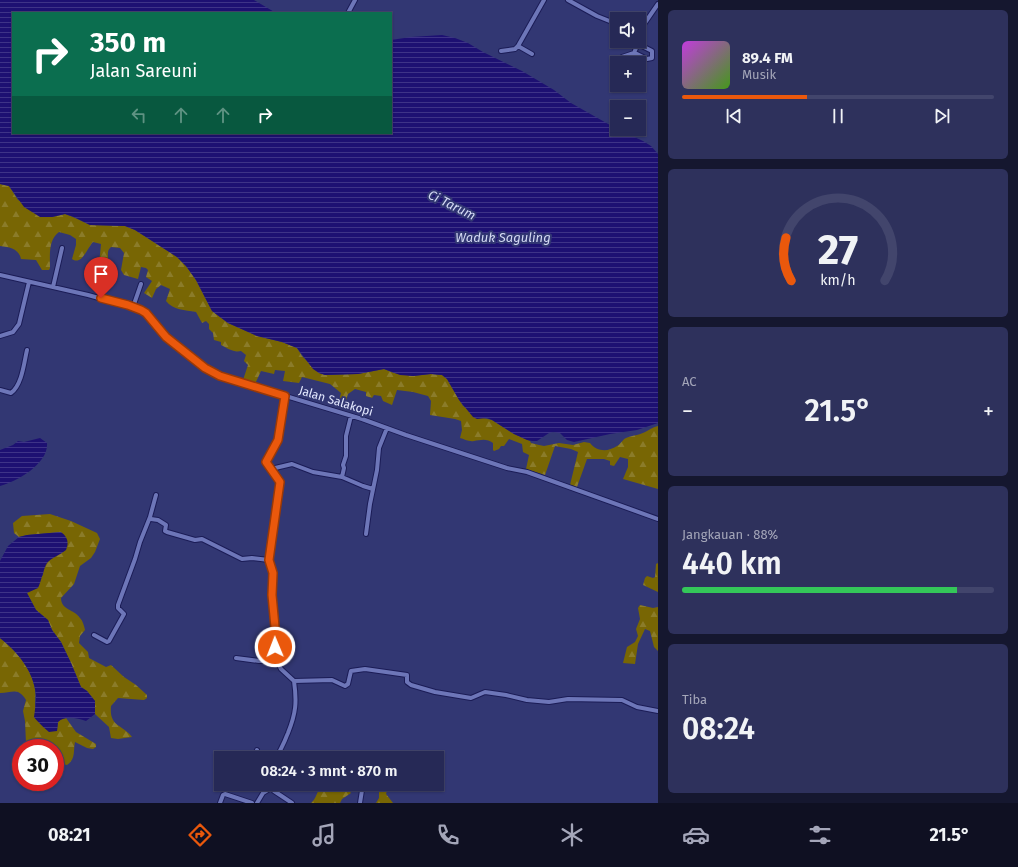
<!DOCTYPE html>
<html lang="id">
<head>
<meta charset="utf-8">
<style>
  :root { --surface:#262956; --page:#2e315c; --text:#f1f3f6; --muted:#a4a6b9; --line:#42456c; --accent:#ea580c }
  body { margin:0; font-family:"Fira Sans",sans-serif; background:var(--page); color:var(--text); height:100vh; display:flex; flex-direction:column; font-size:15px; white-space:nowrap }
  * { box-sizing:border-box; margin:0 }
  p { font-size:13px; color:var(--muted) }
  .icon { flex:none; width:22px; height:22px; fill:none; stroke:currentColor; stroke-width:2; stroke-linecap:round; stroke-linejoin:round }
  .map { position:relative; flex:1; overflow:hidden }
  .side { display:flex; flex-direction:column; gap:10px; padding:10px; background:#15172f; width:360px }
  .side>* { flex:none }
  .guide { position:absolute; left:12px; top:12px; width:380px; height:122px; border-radius:0px; box-shadow:0 1px 3px #0004,0 0 0 1px var(--line); background:#0b6e4f; color:#fff; overflow:hidden }
  .fabs { position:absolute; left:610px; top:12px; display:grid; gap:8px }
  .fabs a { display:grid; place-items:center; width:36px; height:36px; border-radius:0px; background:var(--surface); box-shadow:0 1px 3px #0004,0 0 0 1px var(--line); font-size:20px }
  .speed { position:absolute; left:12px; top:739px; display:flex; gap:8px; font-size:20px; font-weight:700; text-align:center }
  .speed>* { display:grid; place-content:center; width:52px; height:52px; border-radius:50%; background:var(--surface); box-shadow:0 1px 3px #0004,0 0 0 1px var(--line); line-height:1 }
  .speed .limit { border:6px solid #d22; background:#fff; color:#111 }
  .pin { position:absolute; display:grid; place-items:center; width:34px; height:34px; color:#fff; margin:-41px -17px; border-radius:50% 50% 50% 0; rotate:-45deg; box-shadow:0 0 4px #0007 }
  .pin .icon { rotate:45deg }
  .me { position:absolute; width:44px; margin:-22px; rotate:359deg; stroke-linejoin:round; filter:drop-shadow(0 0 3px #0008) }
  .turn { display:flex; align-items:center; gap:14px; height:84px; padding:0 12px; font-size:18px }
  .turn .icon { width:52px; height:52px; stroke-width:2.5 }
  .turn b { display:block; font-size:28px; line-height:34px }
  .lanes { display:flex; align-items:center; height:38px; padding:0 12px; background:#0003; justify-content:center; gap:20px; direction:ltr }
  .lanes .off { opacity:.35 }
  .big { font-size:30px; font-weight:600; line-height:1.1 }
  .side .tile { flex:1; display:flex; flex-direction:column; justify-content:center; gap:6px; min-width:0; padding:0 14px; border-radius:6px; background:var(--page) }
  .side .dial { align-items:center; gap:0 }
  .dial svg { height:104px; overflow:visible; fill:none; stroke:var(--line); stroke-width:7; stroke-linecap:round; text-anchor:middle }
  .dial text { fill:var(--text); stroke:none }
  .song { display:flex; align-items:center; gap:12px }
  .cover { width:48px; height:48px; border-radius:6px; background:linear-gradient(135deg,hsl(290 70% 55%),hsl(100 70% 35%)) }
  .played { height:4px; border-radius:2px; background:linear-gradient(90deg,var(--accent) 40%,var(--line) 40%) }
  .keys { display:flex; justify-content:space-around; direction:ltr }
  .heat { display:flex; justify-content:space-between; align-items:center; font-size:22px; direction:ltr }
  .charge { height:6px; border-radius:3px; background:linear-gradient(90deg,#34c759 88%,var(--line) 0) }
  .trip { position:absolute; left:214px; top:751px; width:230px; height:40px; border-radius:0px; background:var(--surface); box-shadow:0 1px 3px #0004,0 0 0 1px var(--line); font-weight:600; line-height:40px; text-align:center }
  .menu { display:flex; height:64px; justify-content:space-around; align-items:center; background:#0f1022; color:var(--muted) }
  .menu .icon { width:28px; height:28px }
  .menu .selected { color:var(--accent) }
  .menu b { font-size:18px; color:var(--text) }
  main { display:flex; flex:1; min-height:0 }
  .map>svg:first-child { display:block }
</style>
</head>
<body>
<main>
<div class="map">
<svg width="658" height="803" viewBox="0 0 658 803">
  <defs>
    <pattern id="forest-firs" width="22" height="20" patternUnits="userSpaceOnUse"><rect width="22" height="20" fill="#786604"/><path d="M5 1l3.5 6h-7zM16 11l3.5 6h-7z" fill="#8b7c2a"/></pattern>
    <pattern id="water-rules" width="6" height="5" patternUnits="userSpaceOnUse"><rect width="6" height="5" fill="#1d1072"/><path d="M0 2.5h6" fill="none" stroke="#3e3387"/></pattern>
  </defs>
  <rect width="100%" height="100%" fill="#323773"/>
  <path fill="url(#forest-firs)" d="M 0,184 L 9,186 L 18,200 L 52,217 L 65,214 L 73,217 L 90,225 L 125,226 L 135,230 L 177,257 L 186,266 L 196,280 L 212,311 L 228,323 L 257,336 L 282,342 L 297,348 L 302,356 L 319,373 L 325,375 L 358,374 L 384,369 L 394,373 L 413,376 L 431,374 L 442,375 L 447,379 L 463,406 L 483,418 L 492,420 L 514,434 L 530,441 L 531,443 L 539,445 L 544,446 L 559,443 L 573,445 L 584,442 L 590,443 C 597,452 608,452 617,446 C 621,444 622,440 626,438 C 633,435 641,435 647,431 C 651,429 653,427 658,426 L 658,489 L 623,479 L 628,467 L 628,459 L 620,457 L 614,466 L 610,465 L 610,461 L 604,459 L 587,459 L 577,487 L 570,485 L 578,452 L 571,449 L 555,446 L 545,475 L 526,469 L 529,455 L 523,452 L 522,444 L 509,439 L 504,446 L 501,446 L 499,449 L 494,451 L 493,450 L 493,443 C 487,438 480,440 474,441 C 469,442 464,439 460,438 L 462,430 L 461,421 L 455,419 L 430,415 L 431,401 L 428,396 L 413,392 L 397,390 L 392,405 L 383,401 L 381,396 L 374,395 L 372,398 L 366,396 L 366,392 L 355,389 L 348,394 L 344,407 L 338,405 L 341,393 L 330,384 L 302,377 L 299,383 L 283,381 L 285,371 L 275,370 L 274,374 L 261,371 L 255,384 L 243,380 L 248,365 L 244,361 L 246,355 L 241,351 C 234,353 227,348 221,345 L 221,342 L 214,340 L 213,333 L 209,329 L 209,324 L 206,321 L 202,323 L 196,312 C 185,310 173,310 166,301 L 170,289 L 161,285 L 156,289 L 152,298 L 144,293 L 152,281 L 146,277 L 148,270 L 146,268 L 141,267 L 138,279 L 124,275 L 121,270 L 124,253 L 120,248 L 111,247 C 104,253 112,259 105,268 L 98,268 L 97,265 L 100,255 L 101,244 L 93,242 C 87,248 82,266 72,259 L 76,245 L 76,239 L 70,235 L 59,232 C 48,240 50,256 50,268 L 49,270 L 42,270 L 36,260 L 21,259 C 19,249 10,247 0,246 Z
    M 50,514 L 71,521 L 97,533 L 100,539 L 95,552 L 91,558 L 80,566 L 74,584 L 61,598 C 61,610 74,609 80,618 C 83,621 84,626 85,630 L 80,636 L 79,643 L 88,652 L 89,658 L 106,667 L 111,665 L 124,677 L 136,685 L 147,695 L 147,698 L 144,700 L 118,698 L 111,706 C 109,727 122,724 132,737 L 118,739 L 111,738 L 109,727 L 95,714 L 95,701 L 87,691 L 81,687 L 71,663 L 61,642 L 52,630 L 48,620 L 36,610 L 27,593 L 43,575 L 44,567 L 61,532 L 27,535 L 19,537 L 14,533 L 13,523 L 22,516 Z
    M 658,563 L 658,592 L 643,585 L 645,578 L 647,576 L 653,578 L 655,577 L 656,564 Z
    M 640,605 L 653,608 L 658,607 L 658,651 L 654,647 L 650,631 L 645,629 L 638,644 L 635,664 L 623,663 L 627,647 L 635,642 L 638,636 L 636,629 L 640,619 L 638,608 Z
    M 0,638 C 15,650 30,666 34,685 C 36,692 35,698 35,704 C 36,710 38,717 40,722 L 57,731 L 58,722 L 61,719 L 66,718 L 76,732 L 96,744 L 96,747 L 93,749 L 87,748 L 75,742 C 73,751 76,759 67,765 L 55,762 L 55,748 L 28,748 L 26,743 L 25,721 L 23,711 L 26,700 C 18,687 12,693 0,693 Z
    M 327,784 L 336,787 L 346,787 L 351,793 L 342,799 L 340,803 L 311,803 C 319,796 314,791 327,784 Z
    M 376,784 L 389,784 L 386,794 L 393,803 L 376,803 L 379,798 L 379,792 L 375,787 Z"/>
  <path fill="url(#water-rules)" d="M 0,0 L 254,0 L 276,13 L 13,13 L 13,133 L 391,133 L 391,40 L 411,37 L 442,35 L 455,38 L 468,43 L 483,52 L 522,71 L 554,90 L 571,103 L 617,129 L 643,141 L 651,146 L 658,154 L 658,423 L 637,430 L 610,434 L 574,442 L 567,440 L 560,433 L 553,432 L 549,433 L 537,441 L 532,441 L 527,440 L 514,434 L 492,420 L 487,418 L 477,419 L 473,417 L 459,400 L 447,379 L 442,375 L 431,374 L 413,376 L 400,375 L 384,369 L 358,374 L 325,375 L 319,373 L 313,369 L 297,348 L 282,342 L 257,336 L 228,323 L 212,311 L 196,280 L 186,266 L 177,257 L 135,230 L 125,226 L 90,225 L 74,217 L 65,214 L 52,217 L 40,217 L 24,207 L 9,186 L 0,184 Z
    M 40,438 L 47,443 C 49,463 17,482 0,486 L 0,450 L 13,445 L 18,441 L 24,442 Z
    M 61,532 C 68,537 69,543 66,550 C 60,555 51,558 47,563 C 44,567 41,582 38,588 L 27,593 L 36,610 L 48,620 L 52,630 L 61,642 L 71,663 L 81,687 L 87,691 L 95,701 L 95,714 L 86,721 C 77,718 65,715 58,722 L 57,731 L 49,732 C 45,729 36,720 34,717 C 35,710 36,702 36,695 C 34,672 18,652 0,638 L 0,561 L 8,546 L 19,537 L 27,535 Z"/>
  <g fill="none" stroke-linecap="round" stroke-linejoin="round">
    <g stroke="#1b1c56" stroke-width="6">
      <path id="minor" d="M 568,0 L 597,16 L 617,24
        M 348,13 L 355,0
        M 640,30 L 658,4
        M 518,46 L 532,54
        M 501,51 L 515,49 L 518,46 L 544,0
        M 635,53 L 647,59 L 652,58 L 652,51 L 638,44
        M 618,63 L 622,57 L 634,53 L 641,36 L 642,29
        M 613,71 L 617,65
        M 0,275 L 88,295 L 135,308 L 146,313 L 166,337 L 185,353 L 205,368 L 220,376 L 362,419 L 406,435 L 507,468 L 527,472 L 658,519
        M 53,287 L 62,248
        M 133,307 L 141,284
        M 0,336 L 13,332 L 19,324 L 29,282
        M 0,390 L 11,393 C 22,385 24,363 27,350
        M 285,396 L 278,440 L 266,461 L 280,482 L 269,560 L 273,573 L 272,602 L 275,627 L 275,647 L 278,663 L 281,669 L 294,681
        M 271,469 L 292,464 L 313,472 L 342,477 L 363,486 L 373,489
        M 342,477 L 344,468 L 343,465 L 346,456 L 346,436 L 351,416
        M 156,495 L 150,517 L 151,519 L 158,520 L 166,525 L 165,531 L 167,532 L 195,540 L 202,539 L 242,559 L 252,558 L 269,560
        M 366,534 L 370,504 L 377,470 L 379,448 L 387,428
        M 94,635 L 107,642 L 109,641 L 124,614 L 118,608 L 118,605 L 135,559 L 140,542 L 150,517
        M 236,658 L 259,661 L 278,661
        M 294,681 L 332,680 L 345,686 L 348,684 L 351,671 L 365,669 L 407,675 L 407,682 L 411,685 L 435,692 L 471,698 L 485,692 L 506,695 L 527,700 L 549,702 L 568,699 L 622,700 L 637,707 L 658,711
        M 254,758 L 257,750
        M 275,758 C 283,748 283,744 288,733 C 296,713 297,702 294,681
        M 269,784 L 274,791 L 292,803
        M 220,803 L 223,795 L 225,794 L 252,803
        M 257,803 L 263,793 L 271,788
        M 360,803 L 363,784"/>
    </g>
    <use href="#minor" stroke="#6d76b8" stroke-width="4"/>
  </g>
  <g fill="none" stroke-linecap="round" stroke-linejoin="round">
    <g stroke="#983908" stroke-width="10">
      <path id="route" d="M 101,298 L 128,305 L 141,310 L 146,313 L 166,337 L 205,368 L 220,376 L 285,396 L 278,440 L 266,462 L 280,482 L 269,560 L 273,573 L 272,595 L 275,627 L 275,647"/>
    </g>
    <use href="#route" stroke="#ea580c" stroke-width="7"/>
  </g>
  <g text-anchor="middle" dominant-baseline="central" stroke-width="4" stroke-linejoin="round" paint-order="stroke">
    <g font-size="12" fill="#e4e9ff" stroke="#323773">
      <text transform="translate(336 401) rotate(17)">Jalan Salakopi</text>
    </g>
    <g font-size="13" font-style="italic" fill="#d4daf4" stroke="#323773">
      <text transform="translate(452 205) rotate(26)">Ci Tarum</text>
      <text x="503" y="237">Waduk Saguling</text>
    </g>
  </g>
</svg>
<div class="fabs">
<a><svg class="icon" aria-label="sound" viewBox="0 0 24 24"><path d="M4 9h4l5-4v14l-5-4H4zM17 9q2 3 0 6"/></svg></a>
<a>+</a>
<a>−</a>
</div>
<div class="speed"><div class="limit">30</div></div>
<div class="pin" style="left:101px;top:298px;background:#d93025"><svg class="icon" aria-label="arrive" viewBox="0 0 24 24"><path d="M6 21V4h12l-3 4 3 4H6"/></svg></div>
<svg class="me" style="left:275px;top:647px" viewBox="-20 -20 40 40"><circle r="17" fill="#ea580c" stroke="#fff" stroke-width="3"/><path d="M0-11L8 9 0 5-8 9z" fill="#fff"/></svg>
<div class="trip">08:24 · 3 mnt · 870 m</div>
<div class="guide">
<div class="turn"><svg class="icon" aria-label="right" viewBox="0 0 24 24"><path d="M7 20v-9h11M14 6l5 5-5 5"/></svg><div><b>350 m</b>Jalan Sareuni</div></div>
<div class="lanes"><svg class="icon off" aria-label="left" viewBox="0 0 24 24"><path d="M17 20v-9H6M10 6l-5 5 5 5"/></svg><svg class="icon off" aria-label="ahead" viewBox="0 0 24 24"><path d="M12 20V5M6 11l6-6 6 6"/></svg><svg class="icon off" aria-label="ahead" viewBox="0 0 24 24"><path d="M12 20V5M6 11l6-6 6 6"/></svg><svg class="icon" aria-label="right" viewBox="0 0 24 24"><path d="M7 20v-9h11M14 6l5 5-5 5"/></svg></div>
</div>
</div>
<section class="side">
<div class="tile">
<div class="song"><i class="cover"></i><div><b>89.4 FM</b><p>Musik</p></div></div>
<div class="played"></div>
<div class="keys"><svg class="icon" aria-label="previous" viewBox="0 0 24 24"><path d="M18 5L8 12l10 7zM5 5v14"/></svg><svg class="icon" aria-label="pause" viewBox="0 0 24 24"><path d="M8 5v14M16 5v14"/></svg><svg class="icon" aria-label="next" viewBox="0 0 24 24"><path d="M6 5l10 7-10 7zM19 5v14"/></svg></div>
</div>
<div class="tile dial"><svg viewBox="0 0 100 80">
<path d="M14 69A42 42 0 1 1 86 69"/>
<path d="M14 69A42 42 0 0 1 10 36" stroke="#ea580c"/>
<text x="50" y="56" font-size="32" font-weight="700">27</text>
<text x="50" y="72" font-size="11">km/h</text>
</svg></div>
<div class="tile"><p>AC</p>
<div class="heat"><a>−</a><b class="big">21.5°</b><a>+</a></div>
</div>
<div class="tile"><p>Jangkauan · 88%</p><b class="big">440 km</b><div class="charge"></div></div>
<div class="tile"><p>Tiba</p><b class="big">08:24</b></div>
</section>
</main>
<nav class="menu">
<b>08:21</b>
<svg class="icon selected" aria-label="directions" viewBox="0 0 24 24"><path d="M12 3l9 9-9 9-9-9zM9 14v-3h6M13 9l2 2-2 2"/></svg>
<svg class="icon" aria-label="music" viewBox="0 0 24 24"><path d="M9 18V5l10-2v13"/><circle cx="6" cy="18" r="3"/><circle cx="16" cy="16" r="3"/></svg>
<svg class="icon" aria-label="phone" viewBox="0 0 24 24"><path d="M5 4h4l2 5-3 2q2 4 5 5l2-3 5 2v4C11 20 4 13 5 4z"/></svg>
<svg class="icon" aria-label="climate" viewBox="0 0 24 24"><path d="M12 3v18M4 7l16 10M4 17L20 7"/></svg>
<svg class="icon" aria-label="car" viewBox="0 0 24 24"><path d="M5 17H2v-5l4-1 3-4h7l3 4 3 1v5h-3M9 17h6M6 11h13"/><circle cx="7" cy="17" r="2"/><circle cx="17" cy="17" r="2"/></svg>
<svg class="icon" aria-label="filters" viewBox="0 0 24 24"><path d="M4 7h16M4 17h16"/><circle cx="9" cy="7" r="2"/><circle cx="15" cy="17" r="2"/></svg>
<b>21.5°</b>
</nav>
</body>
</html>
